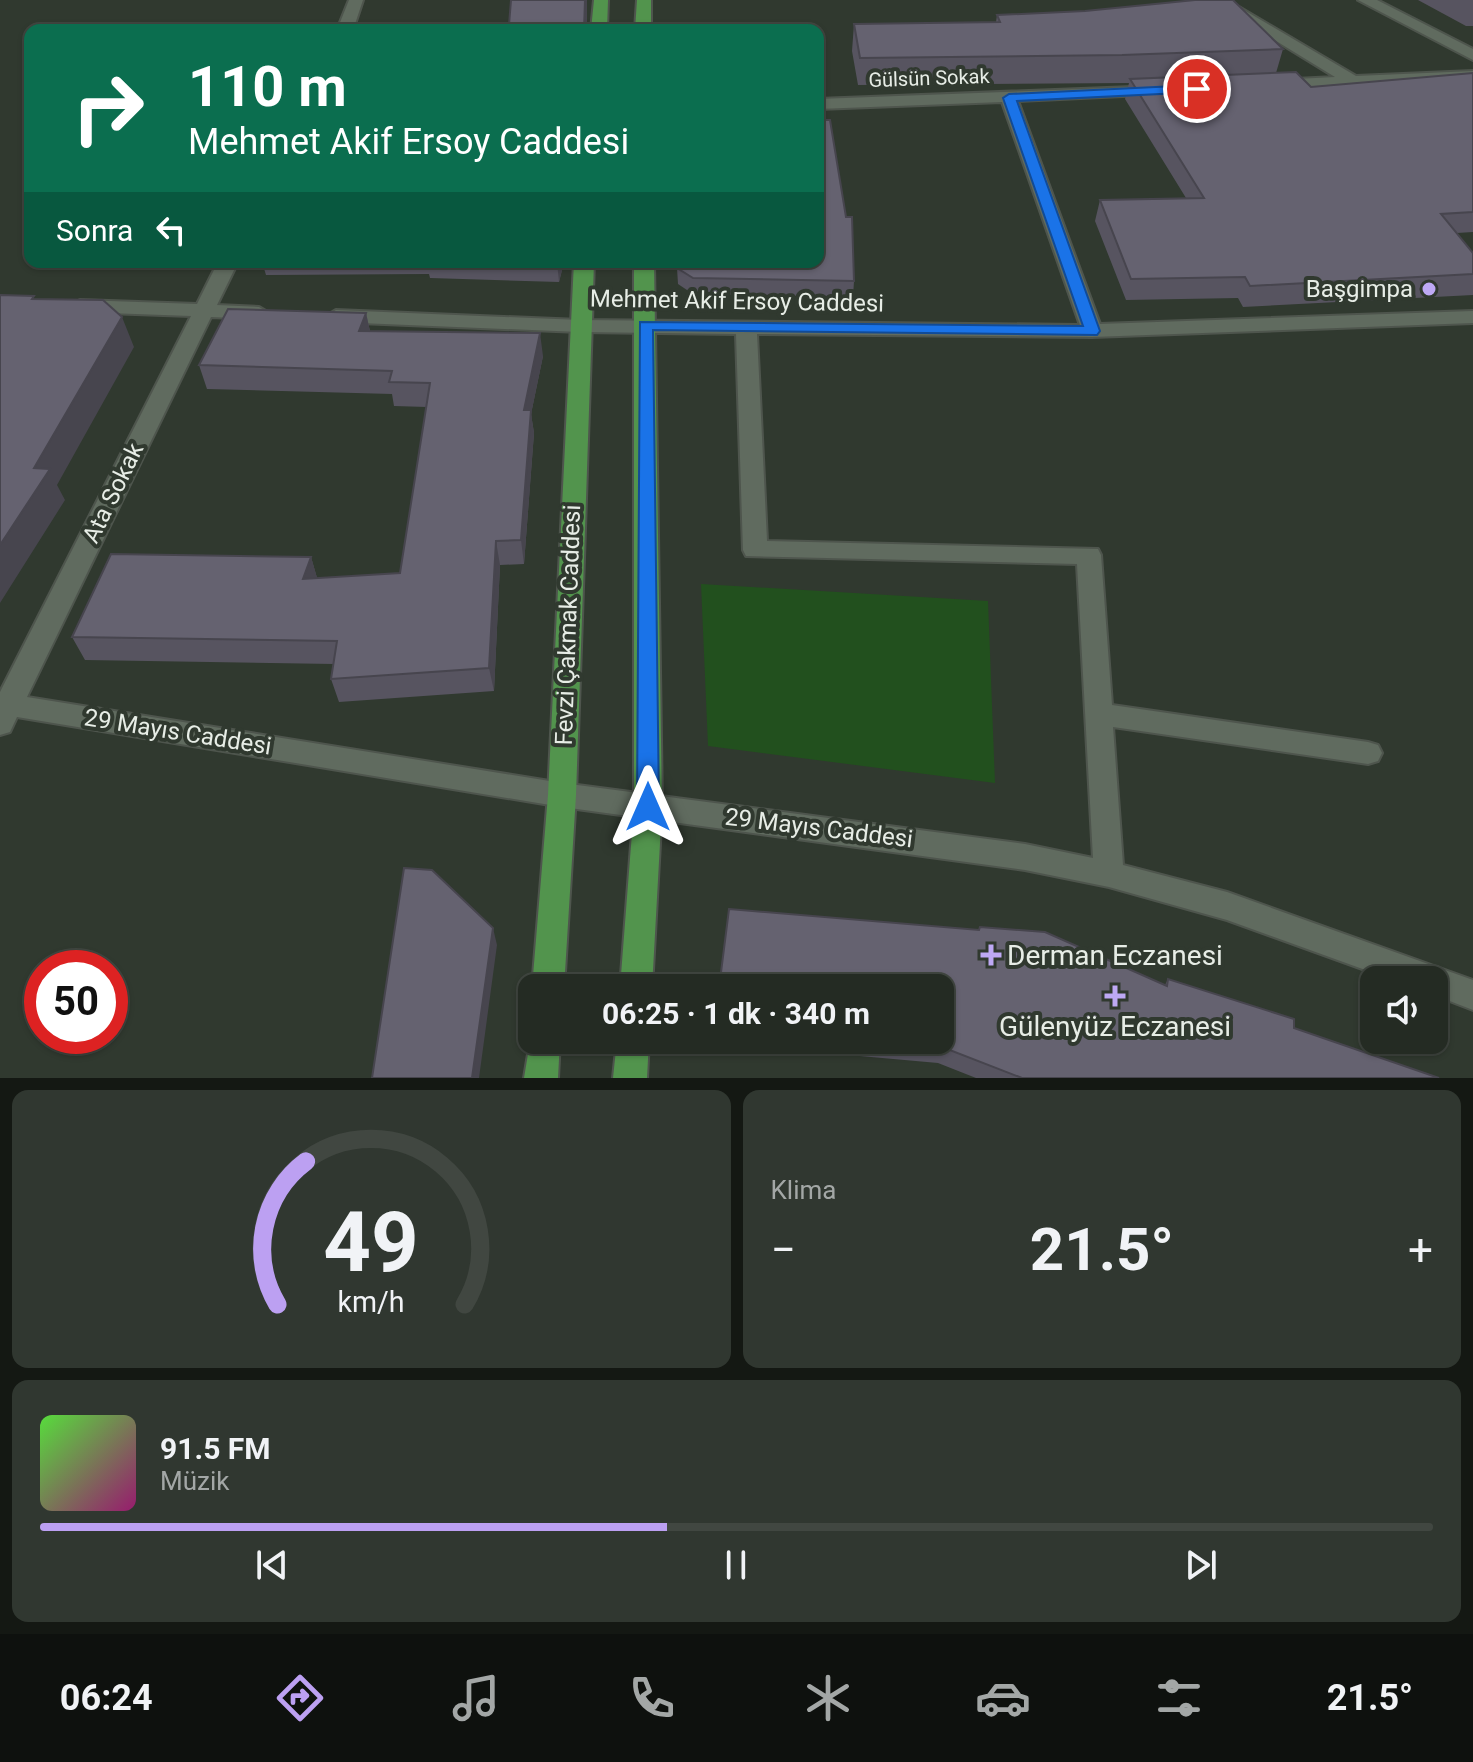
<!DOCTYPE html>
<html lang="tr">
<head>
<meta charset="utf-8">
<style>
  :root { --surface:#242b23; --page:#303730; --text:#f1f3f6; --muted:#a3a7a6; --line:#414741; --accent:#bca0f2 }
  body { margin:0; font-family:Roboto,sans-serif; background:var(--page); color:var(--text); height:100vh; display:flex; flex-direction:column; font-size:30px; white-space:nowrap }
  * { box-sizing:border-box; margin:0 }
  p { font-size:26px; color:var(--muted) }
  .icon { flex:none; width:44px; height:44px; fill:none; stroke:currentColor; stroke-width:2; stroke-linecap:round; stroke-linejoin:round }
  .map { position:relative; height:1078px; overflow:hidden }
  .side { display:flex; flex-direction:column; gap:12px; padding:12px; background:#141813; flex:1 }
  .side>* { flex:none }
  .hud { position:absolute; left:24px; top:24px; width:800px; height:244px; border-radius:16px; box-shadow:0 2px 6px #0004,0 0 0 2px var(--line); background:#0b6e4f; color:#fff; overflow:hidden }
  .buttons { position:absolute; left:1360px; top:966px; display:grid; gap:16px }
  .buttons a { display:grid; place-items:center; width:88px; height:88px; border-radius:16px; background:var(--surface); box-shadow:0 2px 6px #0004,0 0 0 2px var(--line); font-size:40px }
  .speed { position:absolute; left:24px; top:950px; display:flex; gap:16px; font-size:40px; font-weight:700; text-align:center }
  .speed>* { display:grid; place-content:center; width:104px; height:104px; border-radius:50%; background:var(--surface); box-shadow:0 2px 6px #0004,0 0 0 2px var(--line); line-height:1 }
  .speed .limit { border:12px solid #d22; background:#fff; color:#111 }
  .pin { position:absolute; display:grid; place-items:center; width:68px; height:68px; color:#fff; margin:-34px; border:4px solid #fff; border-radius:50%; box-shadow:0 2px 8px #0007 }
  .me { position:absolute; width:88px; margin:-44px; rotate:0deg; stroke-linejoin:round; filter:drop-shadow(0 0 6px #0008) }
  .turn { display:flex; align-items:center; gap:28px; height:168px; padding:0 32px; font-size:36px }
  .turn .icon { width:104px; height:104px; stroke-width:2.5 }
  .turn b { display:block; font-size:56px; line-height:68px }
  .then { display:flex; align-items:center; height:76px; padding:0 32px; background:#0003; gap:16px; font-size:30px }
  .big { font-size:60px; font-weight:700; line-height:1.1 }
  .side .widget { flex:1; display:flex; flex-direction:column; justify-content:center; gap:12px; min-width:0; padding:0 28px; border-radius:16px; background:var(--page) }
  .side .dial { align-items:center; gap:0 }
  .dial svg { height:208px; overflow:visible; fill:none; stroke:var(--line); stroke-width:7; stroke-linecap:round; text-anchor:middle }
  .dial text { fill:var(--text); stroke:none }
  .song { display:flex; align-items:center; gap:24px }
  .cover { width:96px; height:96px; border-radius:12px; background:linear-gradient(135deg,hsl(110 70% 55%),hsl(320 70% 35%)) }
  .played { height:8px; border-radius:4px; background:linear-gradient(90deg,var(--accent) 45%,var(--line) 45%) }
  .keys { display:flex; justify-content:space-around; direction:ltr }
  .heat { display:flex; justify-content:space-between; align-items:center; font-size:44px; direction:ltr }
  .side .tiles { flex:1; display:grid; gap:12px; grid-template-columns:1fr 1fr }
  .widget:last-child { grid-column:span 2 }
  .trip { position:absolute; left:518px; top:974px; width:436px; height:80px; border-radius:16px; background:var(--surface); box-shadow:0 2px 6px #0004,0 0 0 2px var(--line); font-weight:700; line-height:80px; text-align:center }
  .menu { display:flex; height:128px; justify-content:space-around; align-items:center; background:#0e110e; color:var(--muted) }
  .menu .icon { width:56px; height:56px }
  .menu .current { color:var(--accent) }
  .menu b { font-size:36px; color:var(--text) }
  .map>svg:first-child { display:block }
</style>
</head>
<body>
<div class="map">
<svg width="1473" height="1078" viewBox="0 0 1473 1078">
  <rect width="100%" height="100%" fill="#30392f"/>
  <path fill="#22501e" d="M 701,584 L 988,601 L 995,783 L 708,746 Z"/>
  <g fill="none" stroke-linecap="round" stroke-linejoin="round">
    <g stroke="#4e554d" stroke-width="4">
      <path id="minor" d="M 349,0 L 363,0 L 353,30 L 337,30 Z
        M 1209,0 L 1227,0 L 1356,76 L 1473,71 L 1473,81 L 1270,88 L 1268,85 L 1276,80 L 1335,77 Z
        M 1358,0 L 1377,0 L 1473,49 L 1473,60 Z
        M 1159,86 L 1167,91 L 1165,94 L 1018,101 L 1100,324 L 1473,311 L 1473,323 L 1092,337 L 757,334 L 767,541 L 1098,549 L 1101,555 L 1112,705 L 1368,742 L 1378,745 L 1382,753 L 1378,761 L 1368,764 L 1113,727 L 1123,865 L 1227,892 L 1473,980 L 1473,1010 L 1434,995 L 1434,980 L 1393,980 L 1227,920 L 1109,887 L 1025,870 L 562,807 L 17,717 L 10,732 L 0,735 L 0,692 L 191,316 L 80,312 L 70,306 L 80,300 L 197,304 L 218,262 L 238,262 L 217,305 L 259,307 L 269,313 L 259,319 L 211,317 L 27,697 L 562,783 L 1025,844 L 1093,858 L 1077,564 L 746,556 L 743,550 L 736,334 L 580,332 L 336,322 L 326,316 L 336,310 L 580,320 L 1080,325 L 1002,102 L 818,109 L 818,99 Z"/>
    </g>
    <g stroke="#4e554d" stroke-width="4">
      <path id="major" d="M 594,0 L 608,0 L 607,30 L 591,30 Z
        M 637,0 L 651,0 L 651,30 L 635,30 Z
        M 574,262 L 594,262 L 576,795 L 564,988 L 532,988 L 548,795 Z
        M 634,262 L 654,262 L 662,807 L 652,988 L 620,988 L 634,807 Z
        M 532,1030 L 532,1040 L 560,1040 L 558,1078 L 524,1078 Z
        M 617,1040 L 649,1040 L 647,1078 L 613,1078 Z"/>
    </g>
    <use href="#minor" fill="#606b5f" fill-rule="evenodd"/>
    <use href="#major" fill="#52944d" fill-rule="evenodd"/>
  </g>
  <path fill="#575460" d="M 1418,0 L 1473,0 L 1473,26 L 1466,26 Z
    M 997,15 L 1283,49 L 1276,73 L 1311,87 L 1473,73 L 1473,232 L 1457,233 L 1473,253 L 1473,295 L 1243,307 L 1238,298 L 1126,300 L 1095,221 L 1100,200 L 1186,198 L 1125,99 L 1129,83 L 858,85 L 852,51 L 854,24 L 996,22 Z
    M 262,262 L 564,262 L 559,282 L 430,278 L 429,274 L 266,275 Z
    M 677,268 L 854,281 L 853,297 L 693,294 L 678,284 Z
    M 366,313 L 370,331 L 543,356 L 531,414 L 534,433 L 524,564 L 500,565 L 494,691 L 339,702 L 331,679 L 334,664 L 85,660 L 72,637 L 311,557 L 317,578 L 400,573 L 427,407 L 394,406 L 392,394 L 207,389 L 199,365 Z
    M 1168,979 L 1294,1028 L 1439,1078 L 976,1078 L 938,1063 L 714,1043 L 714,1040 L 940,1040 L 1165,985 Z"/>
  <path fill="#47454e" d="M 585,0 L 587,0 L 587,30 L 584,30 Z
    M 557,262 L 564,262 L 559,282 Z
    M 366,313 L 371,336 L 359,331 Z
    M 122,317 L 134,347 L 57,485 L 65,500 L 0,603 L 0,545 L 34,468 Z
    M 540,333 L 543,356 L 531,414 L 534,433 L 524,564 L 521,540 L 524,410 Z
    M 496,541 L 500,565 L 494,691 L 489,668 Z
    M 311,557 L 318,581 L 303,579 Z
    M 493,928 L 497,945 L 479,1078 L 472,1078 Z"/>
  <path fill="#656270" stroke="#47454e" stroke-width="2" d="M 511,0 L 585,0 L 584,30 L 488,30 L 489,25 L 509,25 Z
    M 1195,0 L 1233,0 L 1283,49 L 1122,55 L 860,58 L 854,24 L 1000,22 L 997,15 L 1085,11 Z
    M 1296,72 L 1311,87 L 1473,73 L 1473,212 L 1441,214 L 1473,253 L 1473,274 L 1250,286 L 1245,277 L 1131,279 L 1100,200 L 1204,198 L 1130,79 Z
    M 818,120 L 830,120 L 846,217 L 852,217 L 854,281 L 693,278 L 677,268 L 678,262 L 818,262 Z
    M 0,295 L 34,296 L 32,299 L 103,300 L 122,317 L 34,468 L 50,469 L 0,545 Z
    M 228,309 L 366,313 L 359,331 L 540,333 L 524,410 L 531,410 L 521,540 L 496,541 L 489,668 L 331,679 L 337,641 L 72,637 L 111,554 L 311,557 L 303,579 L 400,573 L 430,383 L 389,382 L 392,371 L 199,365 Z
    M 404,868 L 432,870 L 493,928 L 472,1078 L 372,1078 Z
    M 729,909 L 979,930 L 980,927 L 1045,932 L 1167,986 L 1168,979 L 1294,1019 L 1294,1028 L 1439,1078 L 1022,1078 L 942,1047 L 858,1040 L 940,1040 L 940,988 L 719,988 Z"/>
  <path fill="#1a73e8" stroke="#114b97" stroke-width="2" d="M 1197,85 L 1201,86 L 1201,92 L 1017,101 L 1100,331 L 1097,335 L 653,330 L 659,807 L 656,813 L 640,813 L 637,807 L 640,322 L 1083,326 L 1003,98 L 1009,94 Z"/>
  <g fill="#bea9f4" stroke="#30392f" stroke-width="3">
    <circle cx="1429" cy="289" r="8"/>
    <path d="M987 943h8v8h8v8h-8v8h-8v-8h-8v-8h8z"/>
    <path d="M1111 984h8v8h8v8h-8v8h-8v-8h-8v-8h8z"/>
  </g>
  <g text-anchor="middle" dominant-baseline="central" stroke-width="8" stroke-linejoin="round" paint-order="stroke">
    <g font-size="20" fill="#e7ede6" stroke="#30392f">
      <text transform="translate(929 78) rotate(-2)">Gülsün Sokak</text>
    </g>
    <g font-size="24" fill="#e7ede6" stroke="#30392f" text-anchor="end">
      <text x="1413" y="289">Başgimpa</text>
    </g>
    <g font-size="24" fill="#e7ede6" stroke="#30392f">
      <text transform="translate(737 301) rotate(1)">Mehmet Akif Ersoy Caddesi</text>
      <text transform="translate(113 493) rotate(-64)">Ata Sokak</text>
      <text transform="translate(568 625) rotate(-88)">Fevzi Çakmak Caddesi</text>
      <text transform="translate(178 732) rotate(9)">29 Mayıs Caddesi</text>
      <text transform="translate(819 828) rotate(7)">29 Mayıs Caddesi</text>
    </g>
    <g font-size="28" fill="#e7ede6" stroke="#30392f" text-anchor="start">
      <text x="1007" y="955">Derman Eczanesi</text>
      <text x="1115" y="1026" text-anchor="middle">Gülenyüz Eczanesi</text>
    </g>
  </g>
</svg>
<div class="buttons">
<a><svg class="icon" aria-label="sound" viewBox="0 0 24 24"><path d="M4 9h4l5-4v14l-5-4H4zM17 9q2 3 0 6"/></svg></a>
</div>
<div class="speed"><div class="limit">50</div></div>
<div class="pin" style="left:1197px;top:89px;background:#d93025"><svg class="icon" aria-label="arrive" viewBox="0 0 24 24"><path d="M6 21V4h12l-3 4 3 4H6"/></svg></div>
<svg class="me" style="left:648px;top:807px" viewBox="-20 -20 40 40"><path d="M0-17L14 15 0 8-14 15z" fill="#1a73e8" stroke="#fff" stroke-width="4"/></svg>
<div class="trip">06:25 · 1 dk · 340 m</div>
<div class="hud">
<div class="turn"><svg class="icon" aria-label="right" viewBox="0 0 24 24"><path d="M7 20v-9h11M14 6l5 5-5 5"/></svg><div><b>110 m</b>Mehmet Akif Ersoy Caddesi</div></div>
<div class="then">Sonra<svg class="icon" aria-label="left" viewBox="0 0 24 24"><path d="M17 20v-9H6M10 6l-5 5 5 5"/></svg></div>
</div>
</div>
<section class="side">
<div class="tiles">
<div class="widget dial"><svg viewBox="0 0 100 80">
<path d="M14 69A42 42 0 1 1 86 69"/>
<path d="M14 69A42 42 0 0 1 25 14" stroke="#bca0f2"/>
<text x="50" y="56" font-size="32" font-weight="700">49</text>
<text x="50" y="72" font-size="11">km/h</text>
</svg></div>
<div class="widget"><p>Klima</p>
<div class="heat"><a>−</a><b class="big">21.5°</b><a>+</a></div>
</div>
<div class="widget">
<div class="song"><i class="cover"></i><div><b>91.5 FM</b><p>Müzik</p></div></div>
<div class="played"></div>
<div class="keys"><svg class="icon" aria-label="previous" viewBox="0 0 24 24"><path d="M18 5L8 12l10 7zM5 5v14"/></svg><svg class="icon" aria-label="pause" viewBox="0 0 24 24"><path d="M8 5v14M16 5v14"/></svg><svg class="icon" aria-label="next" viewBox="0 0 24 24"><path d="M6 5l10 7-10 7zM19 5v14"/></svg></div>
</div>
</div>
</section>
<nav class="menu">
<b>06:24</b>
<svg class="icon current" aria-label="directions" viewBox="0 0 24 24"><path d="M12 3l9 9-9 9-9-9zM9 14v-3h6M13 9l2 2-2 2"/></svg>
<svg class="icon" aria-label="music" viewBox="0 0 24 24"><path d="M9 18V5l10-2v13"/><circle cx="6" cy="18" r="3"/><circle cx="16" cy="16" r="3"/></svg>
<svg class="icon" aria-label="phone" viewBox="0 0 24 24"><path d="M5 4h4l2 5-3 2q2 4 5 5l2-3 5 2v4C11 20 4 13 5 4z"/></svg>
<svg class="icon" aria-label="climate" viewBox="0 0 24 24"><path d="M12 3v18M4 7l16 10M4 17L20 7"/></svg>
<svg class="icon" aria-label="car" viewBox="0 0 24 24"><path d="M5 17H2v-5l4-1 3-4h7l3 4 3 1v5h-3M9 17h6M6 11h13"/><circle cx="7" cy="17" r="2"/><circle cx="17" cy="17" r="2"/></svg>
<svg class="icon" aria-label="filters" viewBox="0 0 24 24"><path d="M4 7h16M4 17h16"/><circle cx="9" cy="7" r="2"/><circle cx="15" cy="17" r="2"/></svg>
<b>21.5°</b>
</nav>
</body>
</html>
